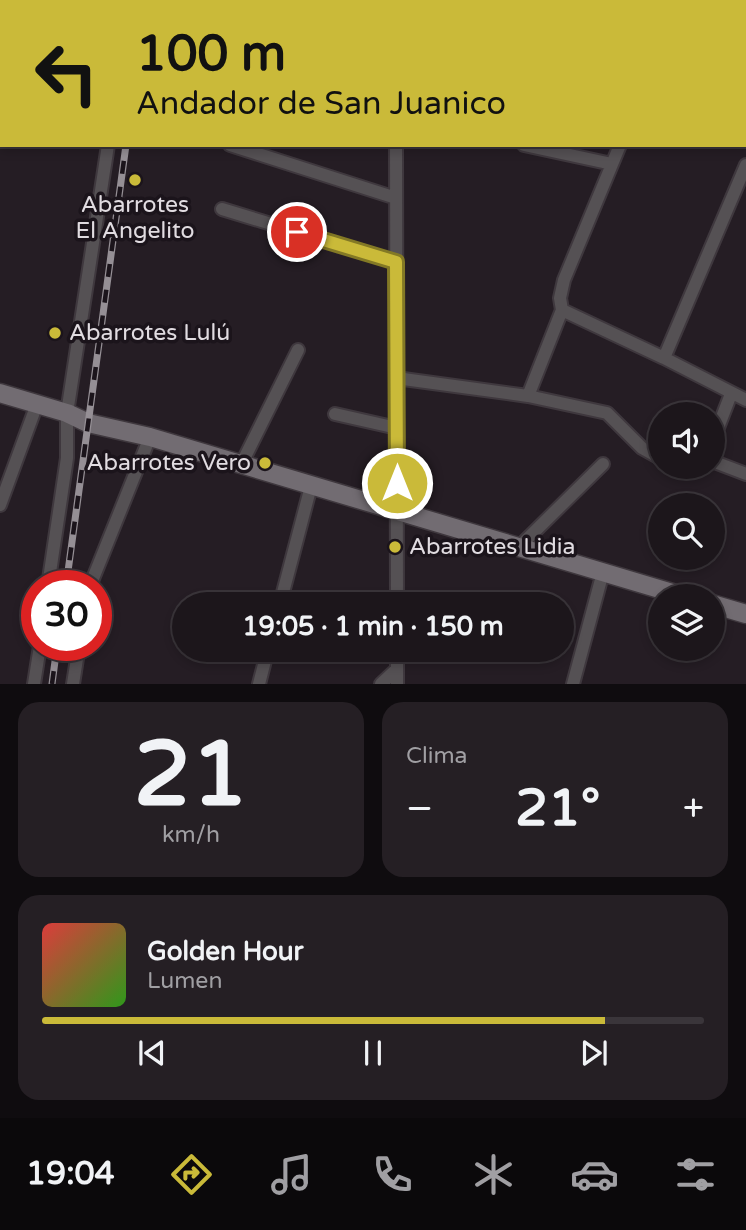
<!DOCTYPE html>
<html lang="es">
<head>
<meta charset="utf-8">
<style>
  :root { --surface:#1c161b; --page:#251f24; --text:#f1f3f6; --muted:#a09fa3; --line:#3a353a; --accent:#caba39 }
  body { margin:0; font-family:"Varela Round",sans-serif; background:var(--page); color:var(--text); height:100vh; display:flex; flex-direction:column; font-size:26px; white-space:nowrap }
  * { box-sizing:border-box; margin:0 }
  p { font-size:23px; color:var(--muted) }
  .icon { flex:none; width:38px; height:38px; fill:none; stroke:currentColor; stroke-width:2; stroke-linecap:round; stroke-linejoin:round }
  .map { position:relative; height:684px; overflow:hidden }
  .sheet { display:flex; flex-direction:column; gap:18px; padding:18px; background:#0f0c0f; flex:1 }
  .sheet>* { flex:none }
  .guide { position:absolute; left:0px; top:0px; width:747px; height:147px; box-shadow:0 4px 10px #0003,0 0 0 2px var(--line); background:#caba39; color:#111; overflow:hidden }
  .tools { position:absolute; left:648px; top:402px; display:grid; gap:14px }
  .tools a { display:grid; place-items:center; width:77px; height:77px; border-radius:50%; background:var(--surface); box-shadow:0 4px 10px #0003,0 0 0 2px var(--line); font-size:35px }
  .speed { position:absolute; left:21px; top:570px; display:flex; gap:14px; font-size:35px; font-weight:700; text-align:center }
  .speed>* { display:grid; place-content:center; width:91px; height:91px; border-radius:50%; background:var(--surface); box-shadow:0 4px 10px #0003,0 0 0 2px var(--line); line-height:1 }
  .speed .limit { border:10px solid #d22; background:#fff; color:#111 }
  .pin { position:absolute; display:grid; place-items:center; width:60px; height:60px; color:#fff; margin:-30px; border:4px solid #fff; border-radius:50%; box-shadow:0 2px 7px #0007 }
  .me { position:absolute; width:77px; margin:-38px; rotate:0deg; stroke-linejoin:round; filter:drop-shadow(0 0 5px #0008) }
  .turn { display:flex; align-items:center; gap:24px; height:147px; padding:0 21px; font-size:32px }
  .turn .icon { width:91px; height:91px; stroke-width:2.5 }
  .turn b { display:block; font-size:49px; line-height:60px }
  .big { font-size:52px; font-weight:700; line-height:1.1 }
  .sheet .widget { flex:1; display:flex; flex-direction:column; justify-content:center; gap:10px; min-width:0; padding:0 24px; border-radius:21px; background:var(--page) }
  .sheet .dial { align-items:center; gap:0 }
  .dial b { font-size:91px; line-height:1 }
  .song { display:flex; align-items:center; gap:21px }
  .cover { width:84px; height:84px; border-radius:10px; background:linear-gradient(135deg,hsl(0 70% 55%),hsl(110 70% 35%)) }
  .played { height:7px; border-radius:4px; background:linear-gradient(90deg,var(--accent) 85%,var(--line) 85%) }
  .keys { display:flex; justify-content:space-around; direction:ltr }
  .heat { display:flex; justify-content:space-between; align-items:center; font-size:38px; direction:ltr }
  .sheet .tiles { flex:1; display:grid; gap:18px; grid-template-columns:1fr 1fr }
  .widget:last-child { grid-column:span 2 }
  .trip { position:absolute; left:172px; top:592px; width:402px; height:70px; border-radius:35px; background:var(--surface); box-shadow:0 4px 10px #0003,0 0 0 2px var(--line); font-weight:700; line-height:70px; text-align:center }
  .dock { display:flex; height:112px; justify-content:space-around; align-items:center; background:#0b090b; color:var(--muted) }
  .dock .icon { width:49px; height:49px }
  .dock .current { color:var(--accent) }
  .dock b { font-size:32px; color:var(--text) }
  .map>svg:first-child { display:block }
</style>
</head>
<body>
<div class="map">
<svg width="746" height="684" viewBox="0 0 746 684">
  <rect width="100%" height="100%" fill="#251d24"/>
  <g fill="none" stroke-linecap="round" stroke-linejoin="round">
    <g stroke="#3f383e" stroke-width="16">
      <path id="street" d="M 395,0 L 395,2
        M 24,2 L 24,0
        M 131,2 L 132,0
        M 679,2 L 680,0
        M 0,66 L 2,61
        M 230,145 L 396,198
        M 396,145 L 397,604
        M 524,145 L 612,164
        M 222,209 L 396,262
        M 562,310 L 664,358 L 746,400
        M 562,310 L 560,298 L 564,280 L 620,145
        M 664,358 L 746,165
        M 396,378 L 528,396 L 607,413 L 642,448 L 660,458
        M 528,396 L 562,310
        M 335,414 L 397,428
        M 712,443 L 731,394
        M 712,461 L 746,474
        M 241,465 L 298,350
        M 0,505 L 37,404
        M 519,547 L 603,464
        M 48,586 L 67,458 L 67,413 L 108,145
        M 90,586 L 150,437
        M 280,604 L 311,486
        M 397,649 L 397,684
        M 34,684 L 40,646
        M 73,684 L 79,646
        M 259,684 L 268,649
        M 381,684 L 397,669
        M 573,684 L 603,572"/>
    </g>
    <g stroke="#3f383e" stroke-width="21">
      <path id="secondary" d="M 0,393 L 67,413 L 88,423 L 150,437 L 686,597
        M 712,604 L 746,614"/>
    </g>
    <use href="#street" stroke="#555154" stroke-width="12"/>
    <use href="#secondary" stroke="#726c72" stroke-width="18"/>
    <g stroke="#958f95" stroke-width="7">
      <path id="rail" d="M 146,2 L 147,0
        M 66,586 L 126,145
        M 52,684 L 57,646"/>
    </g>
    <use href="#rail" stroke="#1b141b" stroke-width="4.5" stroke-dasharray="13" stroke-linecap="butt"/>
  </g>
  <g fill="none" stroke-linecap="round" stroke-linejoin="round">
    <g stroke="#837925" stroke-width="18">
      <path id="route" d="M 297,232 L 396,262 L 397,483"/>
    </g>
    <use href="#route" stroke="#caba39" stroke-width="12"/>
  </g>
  <g fill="#caba39" stroke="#1b141b" stroke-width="2.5">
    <circle cx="135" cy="180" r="7"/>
    <circle cx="55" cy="333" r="7"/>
    <circle cx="265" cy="463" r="7"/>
    <circle cx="395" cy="547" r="7"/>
  </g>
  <g text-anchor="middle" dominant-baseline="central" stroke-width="7" stroke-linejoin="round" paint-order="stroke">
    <g font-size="23" fill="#e1dce1" stroke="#1b141b" text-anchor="start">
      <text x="135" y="205" text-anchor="middle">Abarrotes<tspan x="135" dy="26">El Angelito</tspan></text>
      <text x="69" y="333">Abarrotes Lulú</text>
      <text x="251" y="463" text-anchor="end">Abarrotes Vero</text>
      <text x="409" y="547">Abarrotes Lidia</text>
    </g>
  </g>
</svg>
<div class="tools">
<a><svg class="icon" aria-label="sound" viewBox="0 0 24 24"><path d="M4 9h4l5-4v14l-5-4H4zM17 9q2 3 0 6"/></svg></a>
<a><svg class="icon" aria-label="search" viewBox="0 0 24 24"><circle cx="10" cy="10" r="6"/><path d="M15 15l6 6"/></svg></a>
<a><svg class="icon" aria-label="layers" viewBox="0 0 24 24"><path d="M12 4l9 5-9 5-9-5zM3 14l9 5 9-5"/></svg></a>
</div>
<div class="speed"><div class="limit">30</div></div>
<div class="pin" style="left:297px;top:232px;background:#d93025"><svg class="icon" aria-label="arrive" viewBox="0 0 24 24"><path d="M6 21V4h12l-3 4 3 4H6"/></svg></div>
<svg class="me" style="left:397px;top:483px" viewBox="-20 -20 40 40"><circle r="17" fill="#caba39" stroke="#fff" stroke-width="3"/><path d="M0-11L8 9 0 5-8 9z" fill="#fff"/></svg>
<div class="trip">19:05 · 1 min · 150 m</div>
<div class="guide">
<div class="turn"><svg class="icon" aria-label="left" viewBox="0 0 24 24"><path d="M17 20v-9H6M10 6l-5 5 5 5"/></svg><div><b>100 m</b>Andador de San Juanico</div></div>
</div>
</div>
<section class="sheet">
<div class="tiles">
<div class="widget dial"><b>21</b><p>km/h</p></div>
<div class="widget"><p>Clima</p>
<div class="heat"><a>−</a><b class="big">21°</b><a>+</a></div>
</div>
<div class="widget">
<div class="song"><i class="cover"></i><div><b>Golden Hour</b><p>Lumen</p></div></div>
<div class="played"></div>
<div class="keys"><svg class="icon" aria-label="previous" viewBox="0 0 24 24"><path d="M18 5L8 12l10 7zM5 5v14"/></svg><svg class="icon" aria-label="pause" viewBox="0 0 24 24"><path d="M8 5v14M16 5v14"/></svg><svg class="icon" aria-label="next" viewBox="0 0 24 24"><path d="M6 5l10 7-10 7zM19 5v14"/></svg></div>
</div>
</div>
</section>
<nav class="dock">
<b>19:04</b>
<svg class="icon current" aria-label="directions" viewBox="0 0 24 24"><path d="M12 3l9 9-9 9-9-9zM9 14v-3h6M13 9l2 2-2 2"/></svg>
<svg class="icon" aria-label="music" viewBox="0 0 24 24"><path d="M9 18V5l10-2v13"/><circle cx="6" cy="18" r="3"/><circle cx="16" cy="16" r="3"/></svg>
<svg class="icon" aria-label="phone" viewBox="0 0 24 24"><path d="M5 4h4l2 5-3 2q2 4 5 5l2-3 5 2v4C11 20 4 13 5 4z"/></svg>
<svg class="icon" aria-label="climate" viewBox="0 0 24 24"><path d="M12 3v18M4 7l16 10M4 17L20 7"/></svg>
<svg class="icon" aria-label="car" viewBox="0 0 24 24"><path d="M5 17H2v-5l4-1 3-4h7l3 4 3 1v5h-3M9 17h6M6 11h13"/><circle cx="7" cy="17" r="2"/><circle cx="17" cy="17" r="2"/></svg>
<svg class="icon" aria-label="filters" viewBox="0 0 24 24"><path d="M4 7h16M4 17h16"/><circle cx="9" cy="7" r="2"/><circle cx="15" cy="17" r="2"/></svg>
</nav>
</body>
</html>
